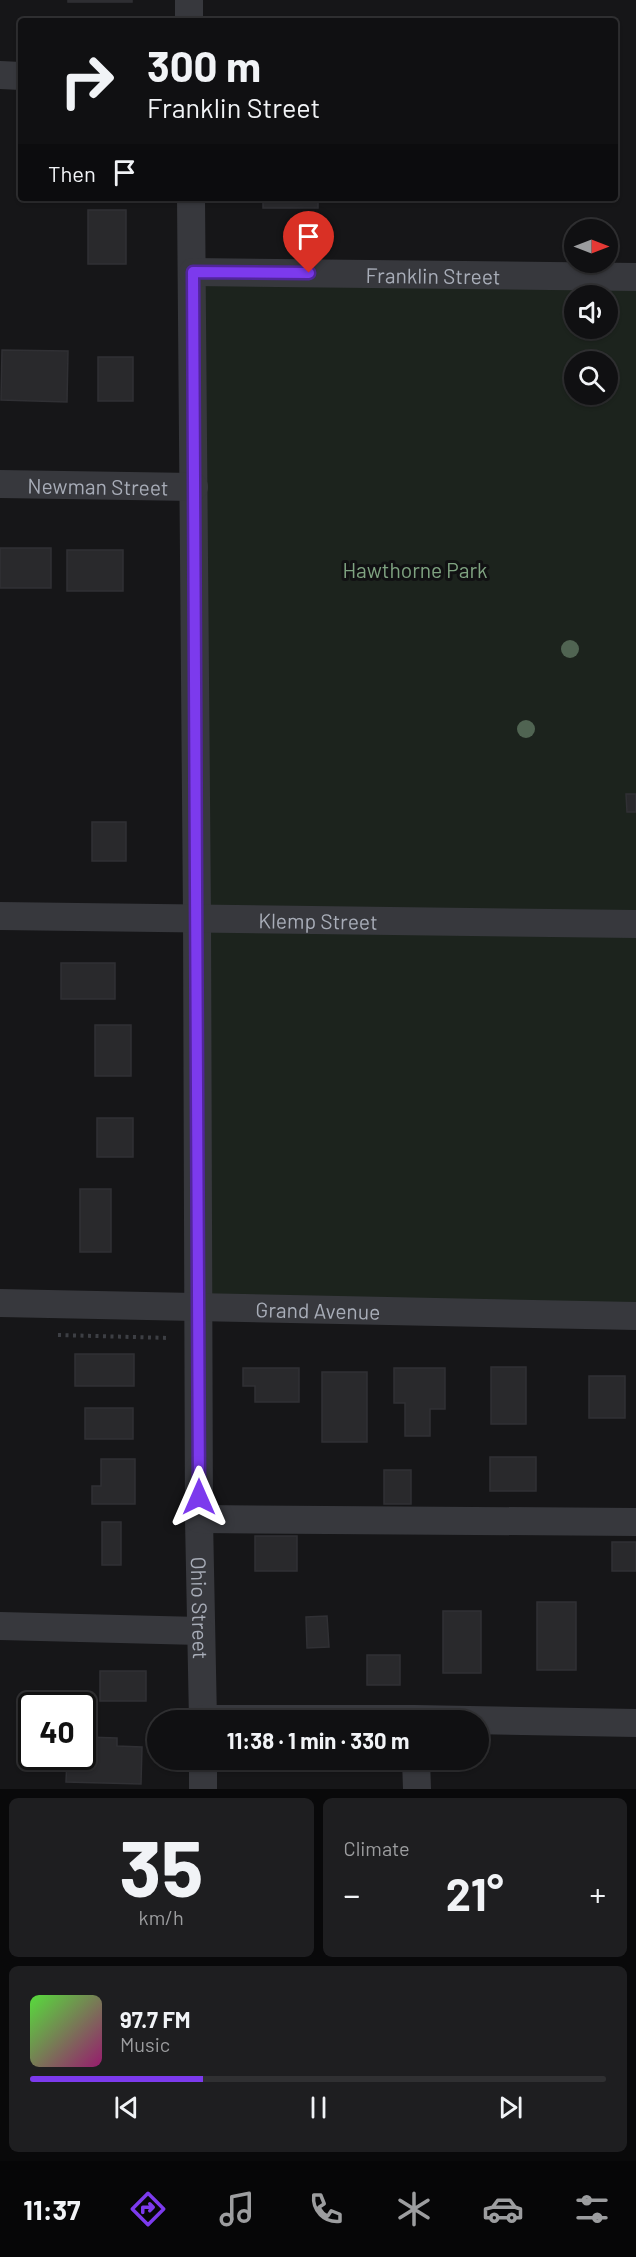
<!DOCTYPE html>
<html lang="en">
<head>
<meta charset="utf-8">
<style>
  :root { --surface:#101012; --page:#1e1e20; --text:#f1f3f6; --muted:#9c9d9f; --line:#303032; --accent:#7c3aed }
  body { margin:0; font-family:Barlow,sans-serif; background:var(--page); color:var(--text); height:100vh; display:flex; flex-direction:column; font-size:22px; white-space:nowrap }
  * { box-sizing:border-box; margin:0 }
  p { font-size:20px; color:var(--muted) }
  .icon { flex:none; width:33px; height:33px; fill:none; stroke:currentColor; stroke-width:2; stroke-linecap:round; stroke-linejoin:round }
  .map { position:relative; height:1789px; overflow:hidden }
  .side { display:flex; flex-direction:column; gap:9px; padding:9px; background:#09090a; flex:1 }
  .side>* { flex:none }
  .top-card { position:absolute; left:18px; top:18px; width:600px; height:183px; border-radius:6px; box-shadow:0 2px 4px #0004,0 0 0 2px var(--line); background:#101012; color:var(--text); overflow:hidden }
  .needle { width:39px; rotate:90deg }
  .tools { position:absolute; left:564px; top:219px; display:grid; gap:12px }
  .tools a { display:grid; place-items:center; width:54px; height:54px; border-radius:50%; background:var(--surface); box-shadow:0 2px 4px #0004,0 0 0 2px var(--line); font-size:30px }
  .speed { position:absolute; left:18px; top:1692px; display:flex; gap:12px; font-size:30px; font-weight:700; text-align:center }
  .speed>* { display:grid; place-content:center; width:78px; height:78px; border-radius:50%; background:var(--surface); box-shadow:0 2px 4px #0004,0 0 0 2px var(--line); line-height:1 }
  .speed .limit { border:3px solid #111; border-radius:9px; background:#fff; color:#111 }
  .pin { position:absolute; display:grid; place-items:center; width:51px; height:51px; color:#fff; margin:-62px -26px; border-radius:50% 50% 50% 0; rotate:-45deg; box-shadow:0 0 6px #0007 }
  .pin .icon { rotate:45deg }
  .me { position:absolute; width:66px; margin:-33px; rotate:0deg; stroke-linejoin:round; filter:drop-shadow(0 0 4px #0008) }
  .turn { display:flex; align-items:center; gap:21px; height:126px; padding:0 30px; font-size:27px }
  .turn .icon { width:78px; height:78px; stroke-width:2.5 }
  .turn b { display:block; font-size:42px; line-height:51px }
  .then { display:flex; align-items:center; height:57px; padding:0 30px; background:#0003; gap:12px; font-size:22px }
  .big { font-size:45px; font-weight:700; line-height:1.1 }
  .side .widget { flex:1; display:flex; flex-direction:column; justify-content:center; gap:9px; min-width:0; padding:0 21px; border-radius:9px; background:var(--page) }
  .side .dial { align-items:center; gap:0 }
  .dial b { font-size:78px; line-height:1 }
  .song { display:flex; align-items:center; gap:18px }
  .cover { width:72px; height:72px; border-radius:9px; background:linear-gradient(135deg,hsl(110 70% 55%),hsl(320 70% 35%)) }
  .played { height:6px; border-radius:3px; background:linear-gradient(90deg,var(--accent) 30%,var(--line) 30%) }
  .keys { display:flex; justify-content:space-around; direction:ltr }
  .heat { display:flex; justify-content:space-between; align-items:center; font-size:33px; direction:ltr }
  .side .tiles { flex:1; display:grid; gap:9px; grid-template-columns:1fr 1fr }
  .widget:last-child { grid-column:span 2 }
  .trip { position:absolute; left:147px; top:1710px; width:342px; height:60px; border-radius:30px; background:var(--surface); box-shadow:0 2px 4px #0004,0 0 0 2px var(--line); font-weight:700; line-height:60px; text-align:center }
  .tabs { display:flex; height:96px; justify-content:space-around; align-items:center; background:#060607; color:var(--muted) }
  .tabs .icon { width:42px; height:42px }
  .tabs .selected { color:var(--accent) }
  .tabs b { font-size:27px; color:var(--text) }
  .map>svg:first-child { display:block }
</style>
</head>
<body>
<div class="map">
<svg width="636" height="1789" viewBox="0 0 636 1789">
  <rect width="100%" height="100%" fill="#161618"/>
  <path fill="#1c231d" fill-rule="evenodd" d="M 193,272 L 636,277 L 636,1316 L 198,1306 ZM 574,296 L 608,296 L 608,328 L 574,328 ZM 574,362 L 608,362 L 608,394 L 574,394 Z"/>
  <path fill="#29292c" stroke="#303034" stroke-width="1.5" d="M 68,0 L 132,0 L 132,2 L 68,2 Z
    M 263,198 L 318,198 L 318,208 L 263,208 Z
    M 88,210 L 126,210 L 126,264 L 88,264 Z
    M 2,350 L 68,351 L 67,402 L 1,400 Z
    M 98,357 L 133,357 L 133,401 L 98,401 Z
    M 0,548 L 51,548 L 51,588 L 0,588 Z
    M 67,550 L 123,550 L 123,591 L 67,591 Z
    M 626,794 L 636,794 L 636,812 L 627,812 Z
    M 92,822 L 126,822 L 126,861 L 92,861 Z
    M 61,963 L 115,963 L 115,999 L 61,999 Z
    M 95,1025 L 131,1025 L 131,1076 L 95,1076 Z
    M 97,1118 L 133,1118 L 133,1157 L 97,1157 Z
    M 80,1189 L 111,1189 L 111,1252 L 80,1252 Z
    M 75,1354 L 134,1354 L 134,1386 L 75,1386 Z
    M 491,1367 L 526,1367 L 526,1424 L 491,1424 Z
    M 243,1368 L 299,1368 L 299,1402 L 255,1402 L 255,1386 L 243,1386 Z
    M 394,1368 L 445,1368 L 445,1409 L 430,1409 L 430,1436 L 405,1436 L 405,1403 L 394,1403 Z
    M 322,1372 L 367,1372 L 367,1442 L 322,1442 Z
    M 589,1376 L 625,1376 L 625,1418 L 589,1418 Z
    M 85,1408 L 133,1408 L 133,1439 L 85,1439 Z
    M 490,1457 L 536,1457 L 536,1491 L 490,1491 Z
    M 101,1459 L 135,1459 L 135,1504 L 92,1504 L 92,1486 L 101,1486 Z
    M 384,1470 L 411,1470 L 411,1504 L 384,1504 Z
    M 102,1522 L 121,1522 L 121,1565 L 102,1565 Z
    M 255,1536 L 297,1536 L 297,1571 L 255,1571 Z
    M 612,1542 L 636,1542 L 636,1571 L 612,1571 Z
    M 537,1602 L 576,1602 L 576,1670 L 537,1670 Z
    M 443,1611 L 481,1611 L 481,1673 L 443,1673 Z
    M 327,1616 L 329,1647 L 307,1648 L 306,1617 Z
    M 367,1655 L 400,1655 L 400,1685 L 367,1685 Z
    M 100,1671 L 146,1671 L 146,1701 L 100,1701 Z
    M 86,1737 L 117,1738 L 117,1746 L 142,1747 L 141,1784 L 66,1782 L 67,1758 L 85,1759 Z"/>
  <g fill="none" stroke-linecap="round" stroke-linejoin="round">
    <path stroke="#3d3f44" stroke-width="4" stroke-dasharray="3 4.5" stroke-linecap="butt" d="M 58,1335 L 170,1338"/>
    <g stroke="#37383d" stroke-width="28">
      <path d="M 189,21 L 189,0"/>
      <path d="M 0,75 L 21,76"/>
      <path id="s1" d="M 191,198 L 197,917 L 199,1519 L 203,1720"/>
      <path id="s2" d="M 193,272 L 636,277"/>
      <path id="s3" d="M 0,484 L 194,487"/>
      <path id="s4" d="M 0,916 L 636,924"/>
      <path id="s5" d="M 0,1303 L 636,1316"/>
      <path d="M 199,1519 L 636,1522"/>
      <path d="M 0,1626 L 200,1631"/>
      <path d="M 203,1719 L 415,1719 L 636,1723"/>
      <path d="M 203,1760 L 203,1789"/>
      <path d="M 416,1760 L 417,1789"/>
    </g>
  </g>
  <g fill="#506452">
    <circle cx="570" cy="649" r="9"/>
    <circle cx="526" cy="729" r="9"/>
  </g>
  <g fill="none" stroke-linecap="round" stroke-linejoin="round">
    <g stroke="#51269a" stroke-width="15">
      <path id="route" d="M 199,1497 L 193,272 L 309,273"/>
    </g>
    <use href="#route" stroke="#7c3aed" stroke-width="10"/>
  </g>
  <g text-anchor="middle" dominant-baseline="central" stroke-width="6" stroke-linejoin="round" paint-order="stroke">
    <g font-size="21" fill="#a8adb8" stroke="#111113">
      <text stroke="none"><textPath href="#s2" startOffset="240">Franklin Street</textPath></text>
      <text stroke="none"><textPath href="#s3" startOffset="98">Newman Street</textPath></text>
      <text stroke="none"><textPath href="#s4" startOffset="318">Klemp Street</textPath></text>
      <text stroke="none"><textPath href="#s5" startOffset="318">Grand Avenue</textPath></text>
      <text stroke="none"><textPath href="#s1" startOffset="1410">Ohio Street</textPath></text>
    </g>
    <g font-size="21" fill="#7fa381" stroke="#111113">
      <text x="415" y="569">Hawthorne Park</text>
    </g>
  </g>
</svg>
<div class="tools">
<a><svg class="needle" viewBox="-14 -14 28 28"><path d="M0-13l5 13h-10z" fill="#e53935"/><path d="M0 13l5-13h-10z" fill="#9c9d9f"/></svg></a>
<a><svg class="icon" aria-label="sound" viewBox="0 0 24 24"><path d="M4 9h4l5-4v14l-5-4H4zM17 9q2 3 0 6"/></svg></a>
<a><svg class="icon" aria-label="search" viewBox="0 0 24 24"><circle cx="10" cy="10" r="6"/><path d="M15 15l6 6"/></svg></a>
</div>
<div class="speed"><div class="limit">40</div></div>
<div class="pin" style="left:309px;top:273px;background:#d93025"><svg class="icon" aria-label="arrive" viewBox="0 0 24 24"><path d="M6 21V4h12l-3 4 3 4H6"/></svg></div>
<svg class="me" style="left:199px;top:1497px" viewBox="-20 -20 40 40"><path d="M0-17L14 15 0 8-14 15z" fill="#7c3aed" stroke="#fff" stroke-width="4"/></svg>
<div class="trip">11:38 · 1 min · 330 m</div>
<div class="top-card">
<div class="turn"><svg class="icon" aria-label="right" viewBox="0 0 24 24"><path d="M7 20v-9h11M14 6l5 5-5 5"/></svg><div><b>300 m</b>Franklin Street</div></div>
<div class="then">Then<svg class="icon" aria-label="arrive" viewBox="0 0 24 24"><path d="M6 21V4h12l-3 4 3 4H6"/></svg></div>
</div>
</div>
<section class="side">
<div class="tiles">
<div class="widget dial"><b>35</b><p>km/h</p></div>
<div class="widget"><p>Climate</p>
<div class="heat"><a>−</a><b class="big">21°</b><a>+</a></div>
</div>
<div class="widget">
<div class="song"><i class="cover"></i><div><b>97.7 FM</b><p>Music</p></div></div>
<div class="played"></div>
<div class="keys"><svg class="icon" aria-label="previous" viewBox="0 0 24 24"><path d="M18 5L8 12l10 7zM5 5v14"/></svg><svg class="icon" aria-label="pause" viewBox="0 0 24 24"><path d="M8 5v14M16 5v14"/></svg><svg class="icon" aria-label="next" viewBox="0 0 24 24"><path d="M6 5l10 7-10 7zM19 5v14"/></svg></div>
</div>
</div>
</section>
<nav class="tabs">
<b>11:37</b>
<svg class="icon selected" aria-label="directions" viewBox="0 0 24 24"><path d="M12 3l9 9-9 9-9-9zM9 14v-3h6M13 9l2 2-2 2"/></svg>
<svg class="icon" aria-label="music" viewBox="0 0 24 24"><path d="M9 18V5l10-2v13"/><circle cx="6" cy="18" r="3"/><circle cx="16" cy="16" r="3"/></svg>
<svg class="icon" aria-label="phone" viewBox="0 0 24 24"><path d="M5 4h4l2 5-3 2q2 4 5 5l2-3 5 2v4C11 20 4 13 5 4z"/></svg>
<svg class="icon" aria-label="climate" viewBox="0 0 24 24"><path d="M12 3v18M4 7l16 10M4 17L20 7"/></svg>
<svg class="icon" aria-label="car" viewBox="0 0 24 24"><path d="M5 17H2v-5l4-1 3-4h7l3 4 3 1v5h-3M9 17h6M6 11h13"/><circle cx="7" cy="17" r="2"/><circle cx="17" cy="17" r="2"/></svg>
<svg class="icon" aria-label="filters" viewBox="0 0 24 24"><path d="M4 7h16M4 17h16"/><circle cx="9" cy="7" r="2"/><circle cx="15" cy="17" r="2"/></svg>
</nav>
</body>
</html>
